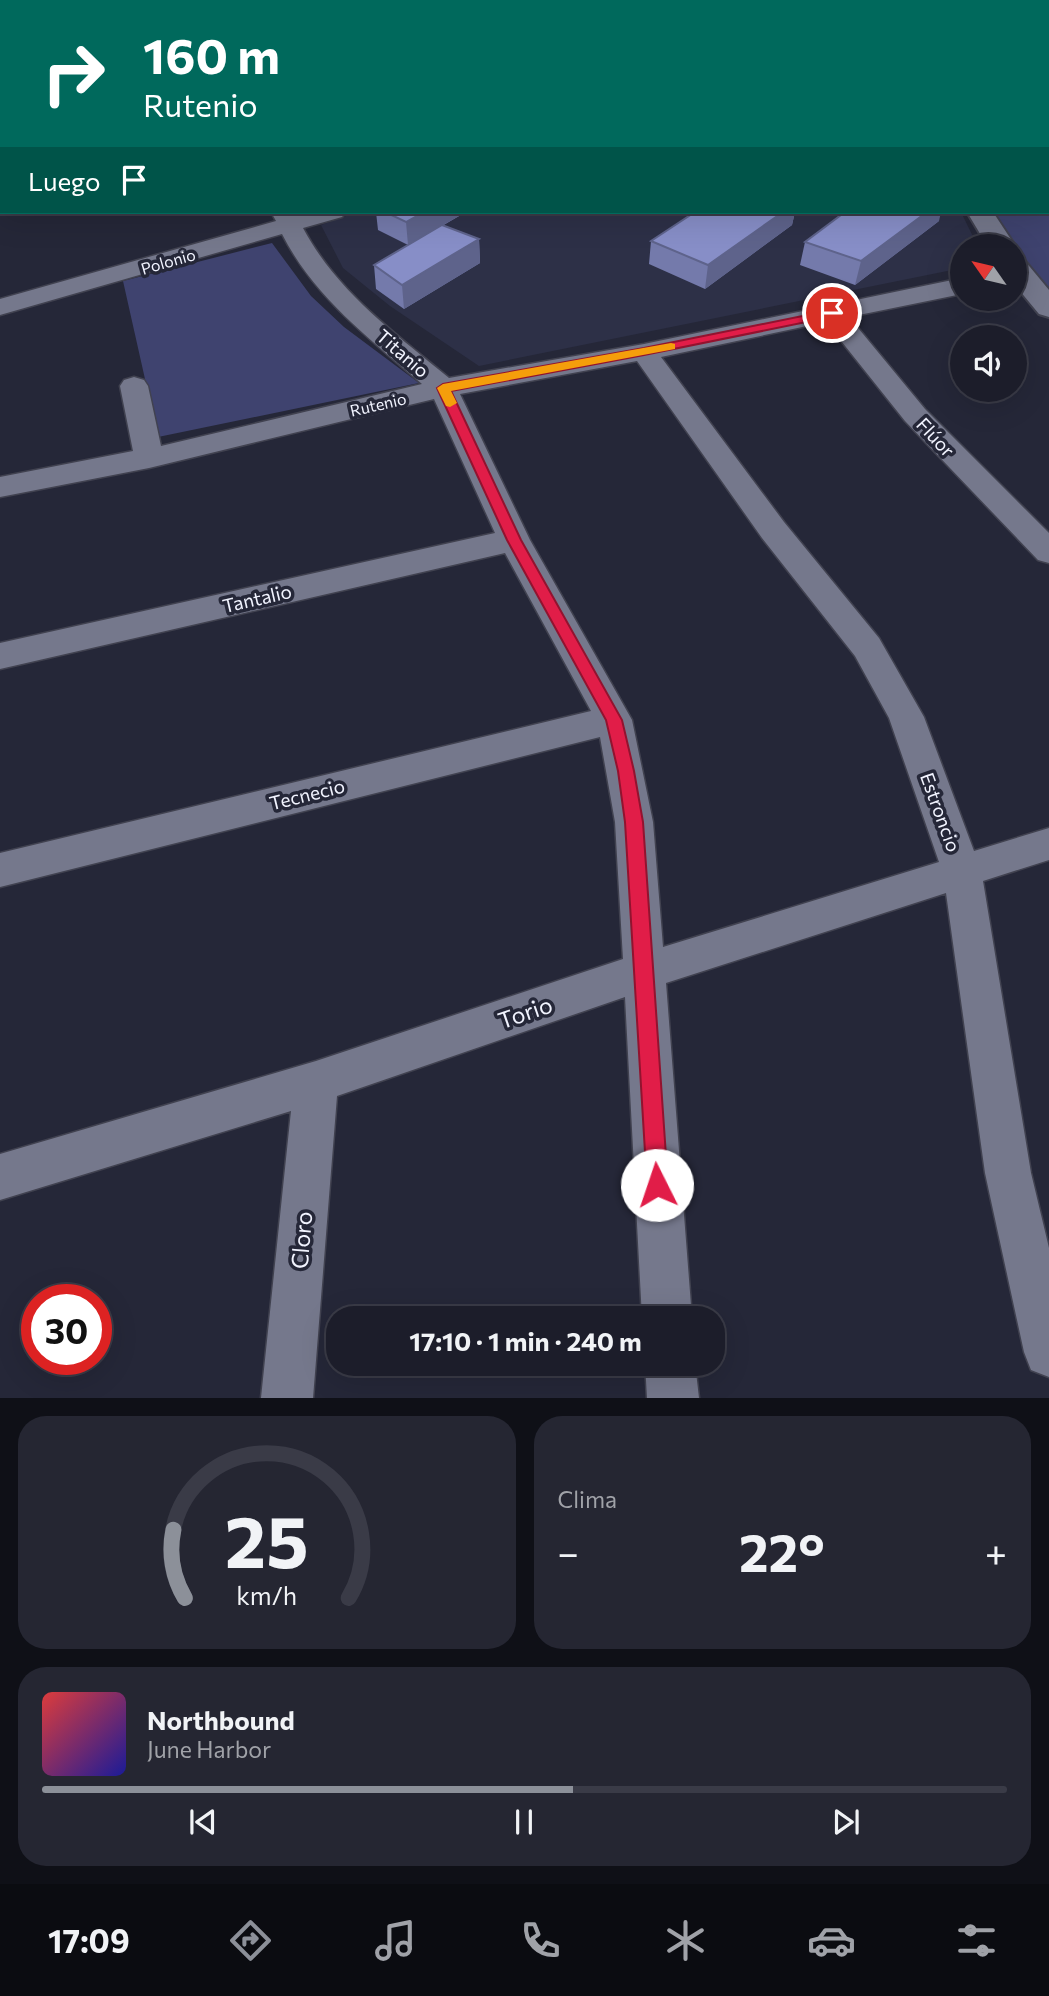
<!DOCTYPE html>
<html lang="es">
<head>
<meta charset="utf-8">
<style>
  :root { --surface:#1c1d2a; --page:#252632; --text:#f1f3f6; --muted:#a0a2a8; --line:#3a3b47; --accent:#8c9099 }
  body { margin:0; font-family:Commissioner,sans-serif; background:var(--page); color:var(--text); height:100vh; display:flex; flex-direction:column; font-size:26px; white-space:nowrap }
  * { box-sizing:border-box; margin:0 }
  p { font-size:23px; color:var(--muted) }
  .icon { flex:none; width:38px; height:38px; fill:none; stroke:currentColor; stroke-width:2; stroke-linecap:round; stroke-linejoin:round }
  .map { position:relative; height:1398px; overflow:hidden }
  .panel { display:flex; flex-direction:column; gap:18px; padding:18px; background:#0f1017; flex:1 }
  .panel>* { flex:none }
  .top-card { position:absolute; left:0px; top:0px; width:1050px; height:214px; box-shadow:0 7px 28px #0002,0 0 0 2px var(--line); background:#00695c; color:#fff; overflow:hidden }
  .needle { width:46px; rotate:304deg }
  .buttons { position:absolute; left:950px; top:234px; display:grid; gap:14px }
  .buttons a { display:grid; place-items:center; width:77px; height:77px; border-radius:50%; background:var(--surface); box-shadow:0 7px 28px #0002,0 0 0 2px var(--line); font-size:35px }
  .speed { position:absolute; left:21px; top:1284px; display:flex; gap:14px; font-size:35px; font-weight:700; text-align:center }
  .speed>* { display:grid; place-content:center; width:91px; height:91px; border-radius:50%; background:var(--surface); box-shadow:0 7px 28px #0002,0 0 0 2px var(--line); line-height:1 }
  .speed .limit { border:10px solid #d22; background:#fff; color:#111 }
  .pin { position:absolute; display:grid; place-items:center; width:60px; height:60px; color:#fff; margin:-30px; border:4px solid #fff; border-radius:50%; box-shadow:0 2px 7px #0007 }
  .me { position:absolute; width:77px; margin:-38px; rotate:356deg; stroke-linejoin:round; filter:drop-shadow(0 0 5px #0008) }
  .turn { display:flex; align-items:center; gap:24px; height:147px; padding:0 28px; font-size:32px }
  .turn .icon { width:91px; height:91px; stroke-width:2.5 }
  .turn b { display:block; font-size:49px; line-height:60px }
  .then { display:flex; align-items:center; height:66px; padding:0 28px; background:#0003; gap:14px; font-size:26px }
  .big { font-size:52px; font-weight:700; line-height:1.1 }
  .panel .card { flex:1; display:flex; flex-direction:column; justify-content:center; gap:10px; min-width:0; padding:0 24px; border-radius:28px; background:var(--page) }
  .panel .dial { align-items:center; gap:0 }
  .dial svg { height:182px; overflow:visible; fill:none; stroke:var(--line); stroke-width:7; stroke-linecap:round; text-anchor:middle }
  .dial text { fill:var(--text); stroke:none }
  .song { display:flex; align-items:center; gap:21px }
  .cover { width:84px; height:84px; border-radius:10px; background:linear-gradient(135deg,hsl(0 70% 55%),hsl(240 70% 35%)) }
  .played { height:7px; border-radius:4px; background:linear-gradient(90deg,var(--accent) 55%,var(--line) 55%) }
  .keys { display:flex; justify-content:space-around; direction:ltr }
  .heat { display:flex; justify-content:space-between; align-items:center; font-size:38px; direction:ltr }
  .panel .tiles { flex:1; display:grid; gap:18px; grid-template-columns:1fr 1fr }
  .card:last-child { grid-column:span 2 }
  .trip { position:absolute; left:326px; top:1306px; width:399px; height:70px; border-radius:28px; background:var(--surface); box-shadow:0 7px 28px #0002,0 0 0 2px var(--line); font-weight:700; line-height:70px; text-align:center }
  .tab-bar { display:flex; height:112px; justify-content:space-around; align-items:center; background:#0b0c11; color:var(--muted) }
  .tab-bar .icon { width:49px; height:49px }
  .tab-bar .selected { color:var(--accent) }
  .tab-bar b { font-size:32px; color:var(--text) }
  .map>svg:first-child { display:block }
</style>
</head>
<body>
<div class="map">
<svg width="1049" height="1398" viewBox="0 0 1049 1398">
  <rect width="100%" height="100%" fill="#252738"/>
  <path fill="#2d3047" d="M 357,212 L 961,212 L 978,247 L 962,247 L 962,268 L 479,366 L 390,306 L 343,268 L 321,225 Z"/>
  <path fill="#3f436f" d="M 926,0 L 1049,0 L 1049,308 L 1015,267 L 1015,247 L 1002,247 L 980,212 L 1048,212 L 1048,2 Z
    M 272,243 L 311,296 L 344,327 L 419,383 L 158,437 L 123,281 Z"/>
  <g fill="none" stroke-linecap="round" stroke-linejoin="round">
    <g stroke="#414250" stroke-width="3">
      <path id="street" d="M 150,0 L 172,0 L 149,2 Z
        M 327,0 L 345,0 L 326,2 Z
        M 480,0 L 498,0 L 498,2 L 480,2 Z
        M 629,0 L 647,0 L 647,2 L 629,2 Z
        M 769,0 L 787,0 L 787,2 L 769,2 Z
        M 2,37 L 2,50 L 0,50 L 0,38 Z
        M 0,112 L 2,112 L 0,125 Z
        M 0,196 L 2,196 L 0,211 Z
        M 271,212 L 295,212 L 297,215 L 309,212 L 346,212 L 342,217 L 303,228 C 337,292 395,333 449,378 L 644,344 L 962,278 L 962,294 L 849,317 L 925,409 L 1049,533 L 1049,563 L 1038,560 L 905,421 L 826,322 L 661,357 L 784,522 L 879,638 L 924,717 L 974,851 L 1049,828 L 1049,860 L 983,881 L 1031,1173 L 1049,1248 L 1049,1377 L 1031,1370 L 1024,1352 L 985,1173 L 946,893 L 666,983 L 692,1318 L 642,1318 L 625,997 L 337,1096 L 313,1398 L 261,1398 L 291,1111 L 0,1200 L 0,1154 L 316,1061 L 623,959 L 615,822 L 600,737 L 0,887 L 0,853 L 591,711 L 505,553 L 0,669 L 0,643 L 495,533 L 434,399 L 149,468 L 0,497 L 0,477 L 133,451 L 120,386 L 124,380 L 134,377 L 144,380 L 148,386 L 161,446 L 422,384 C 370,339 314,297 282,234 L 0,315 L 0,299 L 276,221 ZM 637,361 L 762,538 L 855,656 L 889,718 L 939,862 L 663,947 L 653,822 L 632,720 L 530,540 L 460,394 Z
        M 645,1363 L 695,1363 L 699,1398 L 647,1398 Z"/>
    </g>
    <g stroke="#414250" stroke-width="4">
      <path id="secondary" d="M 916,0 L 936,0 L 937,2 L 916,2 Z
        M 967,212 L 993,212 L 1016,247 L 1015,248 L 988,247 Z
        M 1015,259 L 1025,261 L 1049,290 L 1049,317 L 1039,314 L 1015,285 Z"/>
    </g>
    <use href="#street" fill="#75788c" fill-rule="evenodd"/>
    <use href="#secondary" fill="#75788c" fill-rule="evenodd"/>
  </g>
  <path fill="#747aab" d="M 376,212 L 466,212 L 442,226 L 479,239 L 480,263 L 404,309 L 376,289 L 374,265 L 408,245 L 378,230 Z
    M 695,212 L 795,212 L 792,225 L 705,289 L 649,264 L 651,241 Z
    M 939,221 L 855,285 L 800,265 L 805,242 Z"/>
  <path fill="#5e638b" d="M 424,212 L 466,212 L 408,245 L 406,222 Z
    M 783,212 L 795,212 L 792,225 L 705,289 L 708,265 Z
    M 927,212 L 941,212 L 939,221 L 855,285 L 861,261 Z
    M 479,239 L 480,263 L 404,309 L 402,285 Z"/>
  <path fill="#878ec7" stroke="#5e638b" stroke-width="2" d="M 385,212 L 424,212 L 406,222 Z
    M 695,212 L 783,212 L 708,265 L 651,241 Z
    M 845,212 L 927,212 L 861,261 L 805,242 Z
    M 442,225 L 479,239 L 402,285 L 374,265 Z"/>
  <path fill="#e11d48" stroke="#92132f" stroke-width="2" d="M 832,310 L 836,311 L 836,316 L 644,355 L 451,391 L 521,540 L 622,720 L 634,771 L 643,822 L 668,1185 L 665,1192 L 657,1195 L 650,1192 L 647,1185 L 625,822 L 618,771 L 606,720 L 507,540 L 437,388 L 443,384 L 644,348 Z"/>
  <path fill="#f59e0b" d="M 671,343 L 675,344 L 675,349 L 451,391 L 457,403 L 450,407 L 446,406 L 437,388 L 443,384 Z"/>
  <g text-anchor="middle" dominant-baseline="central" stroke-width="7" stroke-linejoin="round" paint-order="stroke">
    <g font-size="16" fill="#f2f4ff" stroke="#252738">
      <text transform="translate(168 261) rotate(-16)">Polonio</text>
      <text transform="translate(378 404) rotate(-13)">Rutenio</text>
    </g>
    <g font-size="19" fill="#f2f4ff" stroke="#252738">
      <text transform="translate(403 353) rotate(41)">Titanio</text>
      <text transform="translate(936 437) rotate(47)">Flúor</text>
      <text transform="translate(257 598) rotate(-13)">Tantalio</text>
      <text transform="translate(307 794) rotate(-14)">Tecnecio</text>
      <text transform="translate(941 812) rotate(70)">Estroncio</text>
    </g>
    <g font-size="23" fill="#f2f4ff" stroke="#252738">
      <text transform="translate(525 1012) rotate(-19)">Torio</text>
      <text transform="translate(301 1240) rotate(-85)">Cloro</text>
    </g>
  </g>
</svg>
<div class="buttons">
<a><svg class="needle" viewBox="-14 -14 28 28"><path d="M0-13l5 13h-10z" fill="#e53935"/><path d="M0 13l5-13h-10z" fill="#a0a2a8"/></svg></a>
<a><svg class="icon" aria-label="sound" viewBox="0 0 24 24"><path d="M4 9h4l5-4v14l-5-4H4zM17 9q2 3 0 6"/></svg></a>
</div>
<div class="speed"><div class="limit">30</div></div>
<div class="pin" style="left:832px;top:313px;background:#d93025"><svg class="icon" aria-label="arrive" viewBox="0 0 24 24"><path d="M6 21V4h12l-3 4 3 4H6"/></svg></div>
<svg class="me" style="left:657px;top:1185px" viewBox="-20 -20 40 40"><circle r="19" fill="#fff"/><path d="M0-13L10 11 0 6-10 11z" fill="#e11d48"/></svg>
<div class="trip">17:10 · 1 min · 240 m</div>
<div class="top-card">
<div class="turn"><svg class="icon" aria-label="right" viewBox="0 0 24 24"><path d="M7 20v-9h11M14 6l5 5-5 5"/></svg><div><b>160 m</b>Rutenio</div></div>
<div class="then">Luego<svg class="icon" aria-label="arrive" viewBox="0 0 24 24"><path d="M6 21V4h12l-3 4 3 4H6"/></svg></div>
</div>
</div>
<section class="panel">
<div class="tiles">
<div class="card dial"><svg viewBox="0 0 100 80">
<path d="M14 69A42 42 0 1 1 86 69"/>
<path d="M14 69A42 42 0 0 1 9 39" stroke="#8c9099"/>
<text x="50" y="56" font-size="32" font-weight="700">25</text>
<text x="50" y="72" font-size="11">km/h</text>
</svg></div>
<div class="card"><p>Clima</p>
<div class="heat"><a>−</a><b class="big">22°</b><a>+</a></div>
</div>
<div class="card">
<div class="song"><i class="cover"></i><div><b>Northbound</b><p>June Harbor</p></div></div>
<div class="played"></div>
<div class="keys"><svg class="icon" aria-label="previous" viewBox="0 0 24 24"><path d="M18 5L8 12l10 7zM5 5v14"/></svg><svg class="icon" aria-label="pause" viewBox="0 0 24 24"><path d="M8 5v14M16 5v14"/></svg><svg class="icon" aria-label="next" viewBox="0 0 24 24"><path d="M6 5l10 7-10 7zM19 5v14"/></svg></div>
</div>
</div>
</section>
<nav class="tab-bar">
<b>17:09</b>
<svg class="icon selected" aria-label="directions" viewBox="0 0 24 24"><path d="M12 3l9 9-9 9-9-9zM9 14v-3h6M13 9l2 2-2 2"/></svg>
<svg class="icon" aria-label="music" viewBox="0 0 24 24"><path d="M9 18V5l10-2v13"/><circle cx="6" cy="18" r="3"/><circle cx="16" cy="16" r="3"/></svg>
<svg class="icon" aria-label="phone" viewBox="0 0 24 24"><path d="M5 4h4l2 5-3 2q2 4 5 5l2-3 5 2v4C11 20 4 13 5 4z"/></svg>
<svg class="icon" aria-label="climate" viewBox="0 0 24 24"><path d="M12 3v18M4 7l16 10M4 17L20 7"/></svg>
<svg class="icon" aria-label="car" viewBox="0 0 24 24"><path d="M5 17H2v-5l4-1 3-4h7l3 4 3 1v5h-3M9 17h6M6 11h13"/><circle cx="7" cy="17" r="2"/><circle cx="17" cy="17" r="2"/></svg>
<svg class="icon" aria-label="filters" viewBox="0 0 24 24"><path d="M4 7h16M4 17h16"/><circle cx="9" cy="7" r="2"/><circle cx="15" cy="17" r="2"/></svg>
</nav>
</body>
</html>
